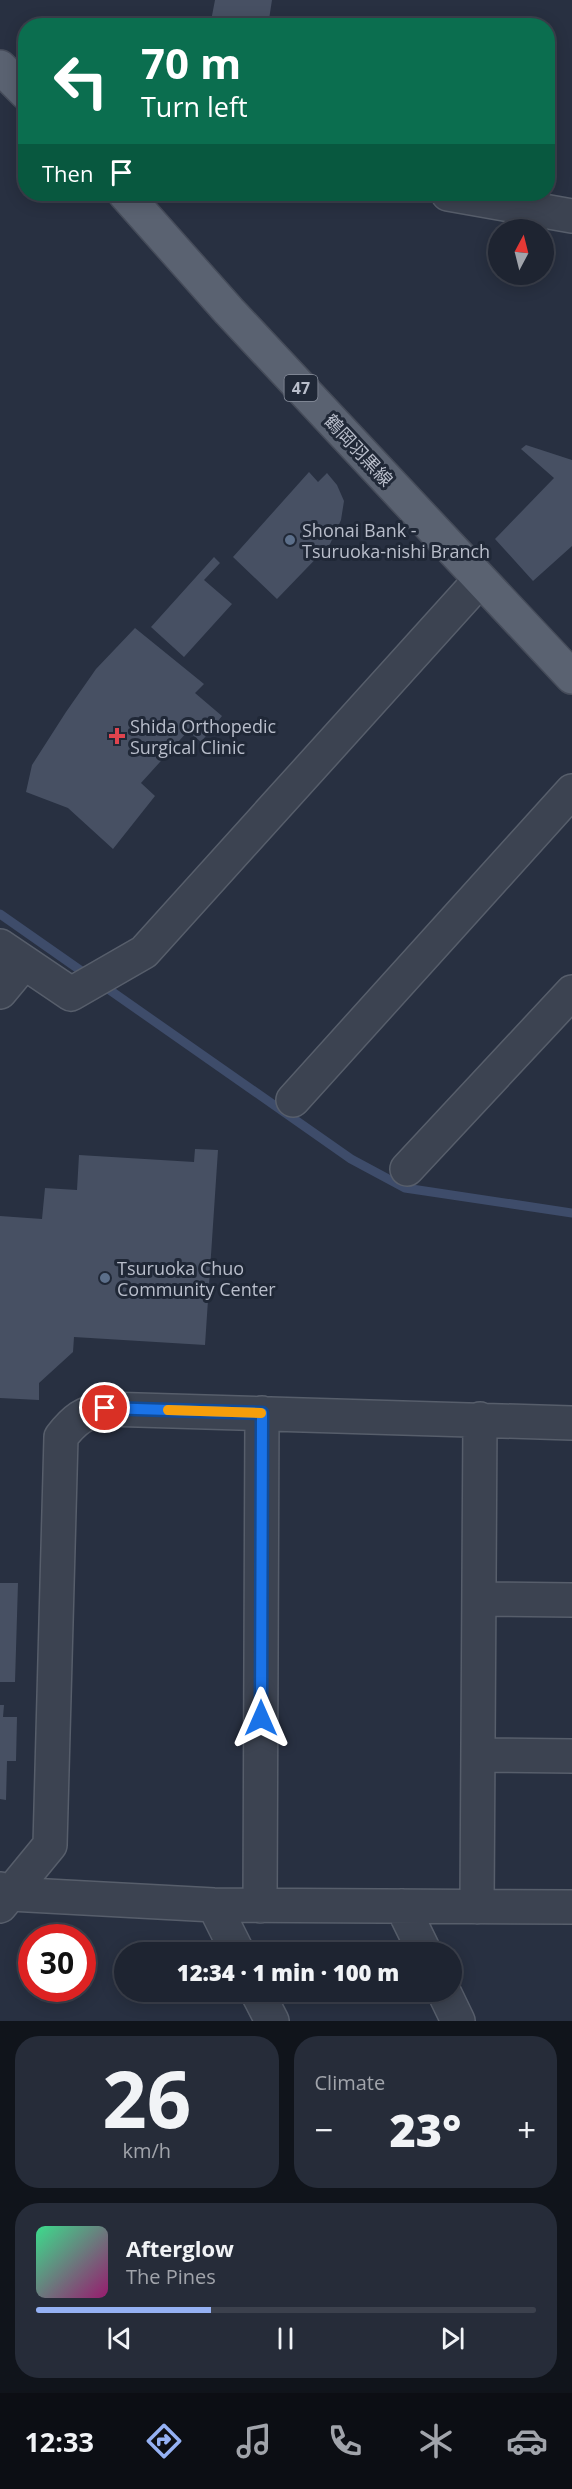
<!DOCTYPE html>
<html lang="en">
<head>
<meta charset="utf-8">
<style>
  :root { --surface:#1e2431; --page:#262c39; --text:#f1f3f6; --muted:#a1a4ab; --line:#3c414d; --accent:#95b1f4 }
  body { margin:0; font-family:"Open Sans","Noto Sans JP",sans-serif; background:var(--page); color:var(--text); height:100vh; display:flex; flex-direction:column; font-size:22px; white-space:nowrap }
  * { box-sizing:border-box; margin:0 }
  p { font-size:20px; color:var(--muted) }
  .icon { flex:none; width:33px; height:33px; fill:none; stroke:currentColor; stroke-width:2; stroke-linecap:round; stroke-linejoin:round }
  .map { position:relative; height:2021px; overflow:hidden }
  .side { display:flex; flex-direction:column; gap:15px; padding:15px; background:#10141b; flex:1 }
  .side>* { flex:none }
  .top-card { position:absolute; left:18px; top:18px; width:537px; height:183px; border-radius:24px; box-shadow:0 3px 15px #0003,0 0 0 2px var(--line); background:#0b6e4f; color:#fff; overflow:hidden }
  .needle { width:39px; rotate:7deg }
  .tools { position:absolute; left:488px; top:219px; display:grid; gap:12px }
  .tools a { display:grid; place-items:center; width:66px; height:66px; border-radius:50%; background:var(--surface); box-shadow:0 3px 15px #0003,0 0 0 2px var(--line); font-size:30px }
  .speed { position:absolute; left:18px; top:1924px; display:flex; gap:12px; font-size:30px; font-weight:700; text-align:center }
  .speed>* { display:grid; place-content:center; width:78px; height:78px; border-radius:50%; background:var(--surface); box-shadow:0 3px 15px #0003,0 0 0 2px var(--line); line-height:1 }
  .speed .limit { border:9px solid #d22; background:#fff; color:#111 }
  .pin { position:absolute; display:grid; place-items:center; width:51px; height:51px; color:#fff; margin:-26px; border:3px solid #fff; border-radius:50%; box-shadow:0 2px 6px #0007 }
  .me { position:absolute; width:66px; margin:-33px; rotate:0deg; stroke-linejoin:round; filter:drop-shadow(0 0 4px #0008) }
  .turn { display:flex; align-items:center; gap:21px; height:126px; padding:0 24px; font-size:27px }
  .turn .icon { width:78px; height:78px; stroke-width:2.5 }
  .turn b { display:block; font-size:42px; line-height:51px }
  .then { display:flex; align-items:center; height:57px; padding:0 24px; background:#0003; gap:12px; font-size:22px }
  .big { font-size:45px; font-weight:800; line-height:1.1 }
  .side .widget { flex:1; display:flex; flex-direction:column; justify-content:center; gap:9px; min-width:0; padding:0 21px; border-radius:24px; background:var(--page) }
  .side .dial { align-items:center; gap:0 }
  .dial b { font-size:78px; line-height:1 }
  .song { display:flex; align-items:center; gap:18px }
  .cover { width:72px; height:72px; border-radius:9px; background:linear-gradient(135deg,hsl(150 70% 55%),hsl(320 70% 35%)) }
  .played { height:6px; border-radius:3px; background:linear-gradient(90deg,var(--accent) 35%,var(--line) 35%) }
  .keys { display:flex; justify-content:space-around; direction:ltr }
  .heat { display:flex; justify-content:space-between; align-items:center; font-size:33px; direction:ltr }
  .side .tiles { flex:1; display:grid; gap:15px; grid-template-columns:1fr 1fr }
  .widget:last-child { grid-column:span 2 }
  .trip { position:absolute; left:114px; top:1942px; width:348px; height:60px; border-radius:30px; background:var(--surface); box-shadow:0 3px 15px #0003,0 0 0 2px var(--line); font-weight:800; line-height:60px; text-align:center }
  .tab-bar { display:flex; height:96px; justify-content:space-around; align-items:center; background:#0c0e14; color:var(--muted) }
  .tab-bar .icon { width:42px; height:42px }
  .tab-bar .current { color:var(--accent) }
  .tab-bar b { font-size:27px; color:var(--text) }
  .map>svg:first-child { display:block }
</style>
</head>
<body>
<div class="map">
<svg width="572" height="2021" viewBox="0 0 572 2021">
  <rect width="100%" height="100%" fill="#283041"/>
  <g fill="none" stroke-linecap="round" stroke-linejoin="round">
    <path stroke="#3e4c6a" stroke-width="9" d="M 0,914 L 90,977
      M 101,984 L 351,1159 L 405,1188 L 572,1213"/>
  </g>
  <path fill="#475063" d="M 215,0 L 272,0 L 268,26 L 210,26 Z
    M 526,445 L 572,460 L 572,546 L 533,581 L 495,539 L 554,478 L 521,449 Z
    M 309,472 L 318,482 L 327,473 L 337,485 L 344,501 L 341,520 L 330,544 L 277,599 L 233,557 Z
    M 214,557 L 220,563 L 204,580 L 232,604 L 184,657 L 151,627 Z
    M 135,628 L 204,684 L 195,693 L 222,716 L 201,742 L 188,731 L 141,783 L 155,796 L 113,849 L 68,808 L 26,792 L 32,765 L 66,712 L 96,669 Z
    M 195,1149 L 218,1150 L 205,1345 L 74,1337 L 73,1352 L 39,1383 L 39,1400 L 0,1398 L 0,1216 L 42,1219 L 45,1188 L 77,1190 L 79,1155 L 194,1162 Z
    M 0,1583 L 18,1583 L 15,1682 L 0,1682 Z
    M 0,1705 L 4,1705 L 3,1717 L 17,1717 L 16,1761 L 7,1761 L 6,1800 L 0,1799 Z"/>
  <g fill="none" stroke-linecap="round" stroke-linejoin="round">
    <g stroke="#575e6b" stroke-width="36">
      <path id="minor" d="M 448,194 L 572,216
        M 0,946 L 71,994 L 144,952 L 480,580
        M 0,992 L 24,963
        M 293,1100 L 572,791
        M 407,1169 L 572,992
        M 479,1599 L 572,1600
        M 478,1755 L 572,1756
        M 0,1889 L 10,1894 L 214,1905 L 572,1907
        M 214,1905 L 238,1953
        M 0,1906 L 50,1845 L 61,1437 C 74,1420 84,1412 105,1409 L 572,1423
        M 260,1906 L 262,1413
        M 402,1906 L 425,1953
        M 477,1907 L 480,1419
        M 257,1992 L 272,2021
        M 444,1992 L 458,2021"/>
    </g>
    <g stroke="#464c5a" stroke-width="36">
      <path id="major" d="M 0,67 L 26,93
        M 125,194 L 229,311 L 572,677"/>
    </g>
    <use href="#minor" stroke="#3c4351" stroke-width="33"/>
    <use href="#major" stroke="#5a6271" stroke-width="33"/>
  </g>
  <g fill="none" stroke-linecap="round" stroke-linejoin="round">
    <g stroke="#114b97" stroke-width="15">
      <path id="route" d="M 105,1408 L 262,1413 L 261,1718"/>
    </g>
    <use href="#route" stroke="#1a73e8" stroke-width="10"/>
    <path stroke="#f59e0b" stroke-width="10" d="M 168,1410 L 261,1413"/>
  </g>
  <g fill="#5c6f8a" stroke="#202837" stroke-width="2">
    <circle cx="290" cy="540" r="6"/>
    <circle cx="105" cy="1278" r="6"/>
  </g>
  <path fill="#e0444e" stroke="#202837" stroke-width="2" d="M114 727h6v6h6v6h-6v6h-6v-6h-6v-6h6z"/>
  <g text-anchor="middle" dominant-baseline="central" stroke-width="6" stroke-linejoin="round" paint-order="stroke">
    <rect fill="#202837" stroke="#8b919f" stroke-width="1.5" x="284.5" y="375" width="33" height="26" rx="4.5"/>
    <g font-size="16" font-weight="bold" fill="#b9becb">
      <text x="301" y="388">47</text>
    </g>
    <g font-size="18" fill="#b9becb" stroke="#202837">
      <text transform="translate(359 450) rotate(47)">鶴岡羽黒線</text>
    </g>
    <g font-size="18" fill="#b9becb" stroke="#202837" text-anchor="start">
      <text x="302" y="530">Shonai Bank -<tspan x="302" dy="21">Tsuruoka-nishi Branch</tspan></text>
      <text x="130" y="726">Shida Orthopedic<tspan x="130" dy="21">Surgical Clinic</tspan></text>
      <text x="117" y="1268">Tsuruoka Chuo<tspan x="117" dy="21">Community Center</tspan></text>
    </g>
  </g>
</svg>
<div class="tools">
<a><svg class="needle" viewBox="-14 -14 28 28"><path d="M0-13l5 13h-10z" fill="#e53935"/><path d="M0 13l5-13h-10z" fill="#a1a4ab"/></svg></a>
</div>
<div class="speed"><div class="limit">30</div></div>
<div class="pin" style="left:105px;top:1408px;background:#d93025"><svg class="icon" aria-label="arrive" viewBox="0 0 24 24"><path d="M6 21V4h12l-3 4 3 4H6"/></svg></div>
<svg class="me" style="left:261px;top:1718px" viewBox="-20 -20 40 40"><path d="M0-17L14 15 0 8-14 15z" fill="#1a73e8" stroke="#fff" stroke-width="4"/></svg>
<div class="trip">12:34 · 1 min · 100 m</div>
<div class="top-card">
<div class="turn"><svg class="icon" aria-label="left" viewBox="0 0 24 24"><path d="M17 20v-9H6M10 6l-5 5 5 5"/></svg><div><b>70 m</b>Turn left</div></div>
<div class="then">Then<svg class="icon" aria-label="arrive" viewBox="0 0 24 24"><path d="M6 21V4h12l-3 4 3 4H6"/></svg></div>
</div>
</div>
<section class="side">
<div class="tiles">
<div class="widget dial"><b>26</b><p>km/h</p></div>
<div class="widget"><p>Climate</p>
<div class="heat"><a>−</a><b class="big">23°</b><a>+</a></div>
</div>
<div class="widget">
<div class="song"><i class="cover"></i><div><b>Afterglow</b><p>The Pines</p></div></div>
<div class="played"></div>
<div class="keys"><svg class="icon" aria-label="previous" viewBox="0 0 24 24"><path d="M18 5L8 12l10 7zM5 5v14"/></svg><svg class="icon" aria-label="pause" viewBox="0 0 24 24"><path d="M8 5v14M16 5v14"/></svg><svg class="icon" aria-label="next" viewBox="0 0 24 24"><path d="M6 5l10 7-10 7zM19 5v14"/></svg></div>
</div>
</div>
</section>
<nav class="tab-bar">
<b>12:33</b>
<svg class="icon current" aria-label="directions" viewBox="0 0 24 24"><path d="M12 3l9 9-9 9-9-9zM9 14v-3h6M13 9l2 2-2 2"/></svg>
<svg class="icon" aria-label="music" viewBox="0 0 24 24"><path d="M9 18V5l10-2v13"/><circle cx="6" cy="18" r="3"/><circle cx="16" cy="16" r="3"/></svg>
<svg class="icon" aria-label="phone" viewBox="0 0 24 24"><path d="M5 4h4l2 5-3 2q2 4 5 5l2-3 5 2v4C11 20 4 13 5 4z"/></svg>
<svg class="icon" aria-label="climate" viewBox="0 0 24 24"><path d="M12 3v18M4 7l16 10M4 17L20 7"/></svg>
<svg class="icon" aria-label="car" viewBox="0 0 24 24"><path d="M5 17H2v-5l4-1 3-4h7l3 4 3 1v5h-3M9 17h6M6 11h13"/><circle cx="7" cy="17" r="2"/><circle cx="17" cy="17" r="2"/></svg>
</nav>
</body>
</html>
